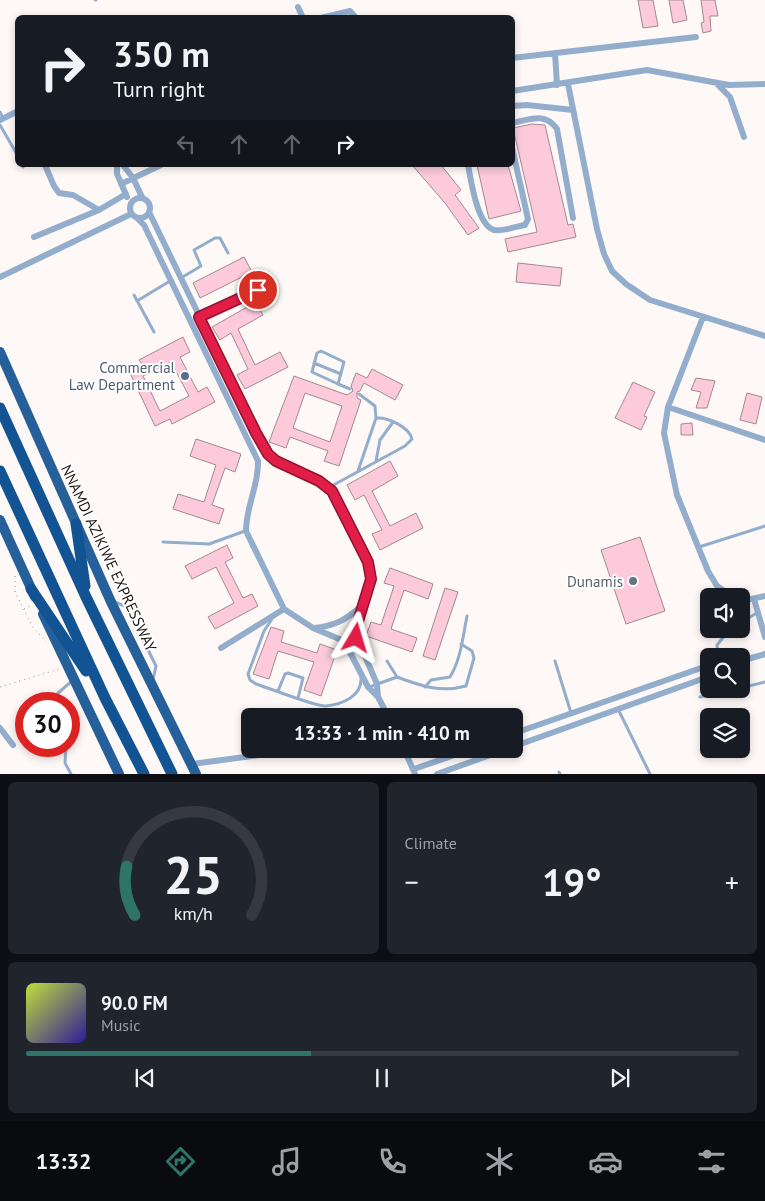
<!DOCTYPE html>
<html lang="en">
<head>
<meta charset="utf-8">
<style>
  :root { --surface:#171b24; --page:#20242c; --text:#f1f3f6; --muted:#9ea1a6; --line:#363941; --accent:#2f7469 }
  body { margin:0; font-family:"PT Sans",sans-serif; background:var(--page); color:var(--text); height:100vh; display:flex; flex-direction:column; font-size:19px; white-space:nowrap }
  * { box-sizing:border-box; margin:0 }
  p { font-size:16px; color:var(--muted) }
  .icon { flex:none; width:28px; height:28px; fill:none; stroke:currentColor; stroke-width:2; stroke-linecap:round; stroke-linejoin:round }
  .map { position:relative; height:774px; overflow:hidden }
  .drawer { display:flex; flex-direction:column; gap:8px; padding:8px; background:#0d0f14; flex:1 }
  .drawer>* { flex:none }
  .hud { position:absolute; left:15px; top:15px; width:500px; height:152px; border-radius:8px; box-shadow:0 2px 8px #0003; background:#171b24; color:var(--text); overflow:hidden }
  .controls { position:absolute; left:700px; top:588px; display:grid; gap:10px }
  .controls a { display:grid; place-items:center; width:50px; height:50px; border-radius:8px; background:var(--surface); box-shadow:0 2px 8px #0003; font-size:25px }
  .speed { position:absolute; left:15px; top:692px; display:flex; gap:10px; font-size:25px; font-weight:700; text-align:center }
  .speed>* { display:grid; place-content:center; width:65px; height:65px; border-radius:50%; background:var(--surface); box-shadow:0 2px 8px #0003; line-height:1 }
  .speed .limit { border:8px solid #d22; background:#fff; color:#111 }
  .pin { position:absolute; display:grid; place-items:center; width:42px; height:42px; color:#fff; margin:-21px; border:2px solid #fff; border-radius:50%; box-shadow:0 1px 5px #0007 }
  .me { position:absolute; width:55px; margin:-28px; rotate:7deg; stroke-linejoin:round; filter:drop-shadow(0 0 4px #0008) }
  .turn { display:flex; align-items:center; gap:18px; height:105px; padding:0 15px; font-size:22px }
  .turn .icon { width:65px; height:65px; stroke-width:2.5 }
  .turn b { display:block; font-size:35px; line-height:42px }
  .lanes { display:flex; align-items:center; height:48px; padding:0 15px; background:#0003; justify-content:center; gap:25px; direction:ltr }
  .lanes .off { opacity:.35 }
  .big { font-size:38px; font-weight:700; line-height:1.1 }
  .drawer .card { flex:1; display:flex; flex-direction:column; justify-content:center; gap:8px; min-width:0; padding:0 18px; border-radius:8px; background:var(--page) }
  .drawer .dial { align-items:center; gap:0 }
  .dial svg { height:130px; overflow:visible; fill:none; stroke:var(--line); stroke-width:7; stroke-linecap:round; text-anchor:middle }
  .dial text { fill:var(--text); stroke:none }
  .song { display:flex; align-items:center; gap:15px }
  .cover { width:60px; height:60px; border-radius:8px; background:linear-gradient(135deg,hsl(70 70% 55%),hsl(250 70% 35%)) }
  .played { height:5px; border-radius:2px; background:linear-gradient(90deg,var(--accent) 40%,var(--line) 40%) }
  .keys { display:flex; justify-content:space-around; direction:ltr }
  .heat { display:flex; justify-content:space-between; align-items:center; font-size:28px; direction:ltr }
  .drawer .tiles { flex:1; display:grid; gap:8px; grid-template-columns:1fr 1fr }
  .card:last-child { grid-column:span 2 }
  .trip { position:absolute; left:241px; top:708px; width:282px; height:50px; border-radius:8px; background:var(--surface); box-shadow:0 2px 8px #0003; font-weight:700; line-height:50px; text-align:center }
  .tab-bar { display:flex; height:80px; justify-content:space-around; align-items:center; background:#090b0e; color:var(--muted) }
  .tab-bar .icon { width:35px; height:35px }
  .tab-bar .active { color:var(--accent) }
  .tab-bar b { font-size:22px; color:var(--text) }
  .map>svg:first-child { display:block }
</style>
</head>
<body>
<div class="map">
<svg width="765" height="774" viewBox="0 0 765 774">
  <rect width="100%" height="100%" fill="#fef9f6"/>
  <path fill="#fccadb" stroke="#a38991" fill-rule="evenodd" d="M 638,0 L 653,0 L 658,26 L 643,28 Z
    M 669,0 L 683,0 L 687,20 L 673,23 Z
    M 701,0 L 715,0 L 718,16 L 710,16 L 711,31 L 703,33 L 701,23 L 704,22 Z
    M 532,124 L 545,125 L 568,225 L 573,224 L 576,237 L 508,252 L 505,239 L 537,232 L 513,128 Z
    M 412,165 L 441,165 L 461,190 L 455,195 L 479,228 L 468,235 L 445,203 Z
    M 477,165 L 508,165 L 521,211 L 489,219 Z
    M 244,257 L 252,272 L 200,298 L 193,283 Z
    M 518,263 L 562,268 L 560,286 L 516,282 Z
    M 256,302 L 263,315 L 238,329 L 255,365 L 280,352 L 288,367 L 245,389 L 237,375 L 248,369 L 231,333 L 220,340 L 212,327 Z
    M 183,337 L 190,352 L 180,357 L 198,392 L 207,387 L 215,402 L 172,424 L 170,419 L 155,426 L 129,371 L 142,364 L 139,360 ZM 171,362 L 189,396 L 160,411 L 143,376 Z
    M 372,369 L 403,385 L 395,400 L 364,383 L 360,391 L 357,392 L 357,398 L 361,400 L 339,466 L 324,461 L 328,451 L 290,437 L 286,448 L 269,442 L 294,376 L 347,395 L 353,391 L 351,386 L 356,373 L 367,378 ZM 305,393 L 342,406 L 330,442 L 293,428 Z
    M 696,378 L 715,381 L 707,408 L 696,408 L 701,392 L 691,390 Z
    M 633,382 L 655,392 L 644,416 L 647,417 L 641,430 L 615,418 Z
    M 747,393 L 762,397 L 756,424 L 740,420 Z
    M 692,423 L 693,435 L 681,435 L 681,424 Z
    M 196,439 L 241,454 L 235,472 L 225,468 L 212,505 L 224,509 L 219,524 L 173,509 L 178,494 L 204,502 L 216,465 L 190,456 Z
    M 390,461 L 398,476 L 372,491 L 390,526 L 416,513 L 423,528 L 380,550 L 372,534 L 382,530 L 364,495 L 355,500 L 347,485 Z
    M 640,537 L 665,611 L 626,624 L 601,550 Z
    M 227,545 L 233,558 L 225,562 L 243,598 L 252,594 L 258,606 L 215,629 L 208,617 L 234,603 L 216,567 L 192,579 L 185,566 Z
    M 390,568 L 433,584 L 428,599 L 404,590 L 391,629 L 417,638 L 412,652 L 366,636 L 371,622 L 381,625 L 394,586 L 384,583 Z
    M 445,588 L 458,592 L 435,660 L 423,656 Z
    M 271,627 L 284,631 L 281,642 L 317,653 L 320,644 L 337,650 L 321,696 L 304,690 L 314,662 L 278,651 L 269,679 L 253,674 Z"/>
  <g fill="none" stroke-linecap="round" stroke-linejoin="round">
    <path stroke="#948d8a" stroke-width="1" stroke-dasharray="1 4" stroke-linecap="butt" d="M 95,544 L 102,547 L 125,601
      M 15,576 L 15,592 L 32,626 L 46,642
      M 24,609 L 32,605
      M 0,687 L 59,669"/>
    <path stroke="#93aecd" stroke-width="3" d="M 95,0 L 96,0
      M 0,112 L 3,118
      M 0,125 L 18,156
      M 22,165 L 23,167
      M 181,278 L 201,266 L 194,250 L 215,238 L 220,238 L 228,253
      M 134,295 L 154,332
      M 137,301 L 170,281
      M 199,316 L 272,283
      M 314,363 L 341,374
      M 338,384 L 312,372 L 317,353 L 321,351 L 344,362 L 338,384 L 350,389
      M 376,461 L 380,440 L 393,422
      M 358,471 L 376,418 L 375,406 L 359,394
      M 328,488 L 405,446 L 412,439 C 409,427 388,417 376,418
      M 163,542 L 209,544 L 245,531
      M 699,547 L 765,526
      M 115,602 L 127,607 L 156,666 L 153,680
      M 272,619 L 264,631 L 248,674 L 250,680 L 256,684 C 269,688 316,707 326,706 C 343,704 362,696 361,678
      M 741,622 L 757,613
      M 718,656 L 717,645 L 730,629
      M 387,661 L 397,677
      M 555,661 L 571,713
      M 369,687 L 397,677 C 421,686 441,693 466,686 L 474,658 L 472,651 L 461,644
      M 425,687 L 431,680 L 450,677 C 461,659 463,636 467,616
      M 741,688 L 765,682
      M 278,691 L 285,674 L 288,673 L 303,678 L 298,698
      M 700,697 L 736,689
      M 53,704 L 57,694 L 73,680
      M 618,709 L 650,774
      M 66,746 L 65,763 L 71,774
      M 559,772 L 560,774"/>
    <path stroke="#93aecd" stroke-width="6" d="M 298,7 L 303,18
      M 321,18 L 350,11 L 356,18
      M 555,53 L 557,85
      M 512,58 L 696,37
      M 568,84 L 597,229 L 604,254 L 612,271 L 626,284 L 650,300 L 765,336
      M 718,85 L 730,97 L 744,137
      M 512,91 L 647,70 L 729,85 L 765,84
      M 512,106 L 527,105 L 573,110
      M 0,120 L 18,111
      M 512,123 C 531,119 545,112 557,129 L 573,218
      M 45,165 L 54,186 L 59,193 L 73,195 L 99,210
      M 117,165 L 117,174 L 127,197
      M 123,165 L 133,178 L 142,197
      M 468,165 C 471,180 477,225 494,230 C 503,232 517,226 525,225 L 528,219 L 512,147
      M 121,184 L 161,165
      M130 208a10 10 0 1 1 20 0a10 10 0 1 1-20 0Z
      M 149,212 L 256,433 L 268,454 L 276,461 L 319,481 L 332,491 L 368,562 L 371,579 L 355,633 L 377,684 L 378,697
      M 137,218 L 144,225 L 258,461 C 259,485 246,506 246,531 L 284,609 L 313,628 L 344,641 L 368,687 L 378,697 L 388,716
      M 34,237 L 99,210 L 126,194
      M 0,277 L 131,214
      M 703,317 L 668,407 L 664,433 L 677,495 L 708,571 L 717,586 L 731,596
      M 668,407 L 765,440
      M 754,599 L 765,637
      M 741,601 L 765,596
      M 314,628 C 334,626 346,620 360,607
      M 221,648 L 284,609
      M 741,661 L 765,654
      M 0,728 L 13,745
      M 515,733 L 701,668 L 709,669
      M 515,746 L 705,678 L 709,675
      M 404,749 L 415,774
      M 192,764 L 306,749
      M 414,769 L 472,749
      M 437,774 L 507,749"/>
    <path stroke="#26609b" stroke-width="10" d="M 0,352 L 111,602 L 196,774
      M 0,520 L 35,597
      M 43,614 L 119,774"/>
    <path stroke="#125493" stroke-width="11" d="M 0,408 L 86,597 L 172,774
      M 0,471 L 105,698 L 144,774
      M 76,524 L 85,586
      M 31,589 L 86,671"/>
  </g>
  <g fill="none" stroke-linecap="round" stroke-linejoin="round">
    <g stroke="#92132f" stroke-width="12">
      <path id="route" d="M 258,290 L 199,317 L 256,433 L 268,454 L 276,461 L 319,481 L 332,491 L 368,562 L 371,579 L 356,628 L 356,638"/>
    </g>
    <use href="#route" stroke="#e11d48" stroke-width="9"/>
  </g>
  <circle fill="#5c6f8a" stroke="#fff" stroke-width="2" cx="185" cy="376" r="5"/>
  <circle fill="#6b7280" stroke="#fff" stroke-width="2" cx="633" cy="581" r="5"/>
  <g text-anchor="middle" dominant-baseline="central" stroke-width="4" stroke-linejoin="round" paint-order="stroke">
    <g font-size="15" fill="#4e5e75" stroke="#fff" text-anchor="end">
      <text x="175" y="367">Commercial<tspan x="175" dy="17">Law Department</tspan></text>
    </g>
    <g font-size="15" fill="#1c130f" stroke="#fff">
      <text transform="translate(109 558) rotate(65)">NNAMDI AZIKIWE EXPRESSWAY</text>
    </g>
    <g font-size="15" fill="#5b616d" stroke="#fff" text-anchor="end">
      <text x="623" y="581">Dunamis</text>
    </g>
  </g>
</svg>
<div class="controls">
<a><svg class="icon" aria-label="sound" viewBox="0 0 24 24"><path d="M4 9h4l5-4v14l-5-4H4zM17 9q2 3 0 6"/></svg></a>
<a><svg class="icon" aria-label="search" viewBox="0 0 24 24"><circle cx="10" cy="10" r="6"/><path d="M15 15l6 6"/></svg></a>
<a><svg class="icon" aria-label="layers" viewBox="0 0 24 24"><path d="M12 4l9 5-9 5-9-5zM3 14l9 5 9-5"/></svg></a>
</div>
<div class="speed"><div class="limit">30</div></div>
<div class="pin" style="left:258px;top:290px;background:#d93025"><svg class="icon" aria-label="arrive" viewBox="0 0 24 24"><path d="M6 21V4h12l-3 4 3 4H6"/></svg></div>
<svg class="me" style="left:356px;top:638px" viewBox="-20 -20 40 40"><path d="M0-17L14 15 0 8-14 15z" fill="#e11d48" stroke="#fff" stroke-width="4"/></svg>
<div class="trip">13:33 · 1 min · 410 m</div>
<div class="hud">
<div class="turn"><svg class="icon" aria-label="right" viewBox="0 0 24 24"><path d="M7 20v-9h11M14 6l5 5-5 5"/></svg><div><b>350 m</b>Turn right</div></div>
<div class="lanes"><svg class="icon off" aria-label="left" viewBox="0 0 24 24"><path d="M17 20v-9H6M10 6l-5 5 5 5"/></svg><svg class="icon off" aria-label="ahead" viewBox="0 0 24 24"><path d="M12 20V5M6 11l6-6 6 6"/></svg><svg class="icon off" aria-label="ahead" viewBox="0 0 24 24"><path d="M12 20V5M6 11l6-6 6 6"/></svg><svg class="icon" aria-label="right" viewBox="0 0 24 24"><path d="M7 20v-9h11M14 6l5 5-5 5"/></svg></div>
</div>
</div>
<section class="drawer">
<div class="tiles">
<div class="card dial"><svg viewBox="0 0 100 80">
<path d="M14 69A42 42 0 1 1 86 69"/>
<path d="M14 69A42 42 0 0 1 9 39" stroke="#2f7469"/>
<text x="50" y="56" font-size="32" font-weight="700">25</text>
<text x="50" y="72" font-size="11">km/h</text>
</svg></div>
<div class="card"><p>Climate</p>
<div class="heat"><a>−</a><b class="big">19°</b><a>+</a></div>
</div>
<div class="card">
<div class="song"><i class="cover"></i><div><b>90.0 FM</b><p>Music</p></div></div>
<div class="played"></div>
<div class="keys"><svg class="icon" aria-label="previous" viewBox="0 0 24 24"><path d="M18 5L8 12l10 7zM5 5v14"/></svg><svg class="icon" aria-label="pause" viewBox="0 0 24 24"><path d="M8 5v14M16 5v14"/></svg><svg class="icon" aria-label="next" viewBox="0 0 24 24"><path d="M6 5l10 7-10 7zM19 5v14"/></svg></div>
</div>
</div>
</section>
<nav class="tab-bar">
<b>13:32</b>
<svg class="icon active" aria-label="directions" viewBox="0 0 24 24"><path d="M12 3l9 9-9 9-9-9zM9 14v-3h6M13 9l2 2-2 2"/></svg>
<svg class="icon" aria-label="music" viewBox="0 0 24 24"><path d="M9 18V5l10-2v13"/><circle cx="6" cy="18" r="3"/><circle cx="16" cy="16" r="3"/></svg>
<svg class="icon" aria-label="phone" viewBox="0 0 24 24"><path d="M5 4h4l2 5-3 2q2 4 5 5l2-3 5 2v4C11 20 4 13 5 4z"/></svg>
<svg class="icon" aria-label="climate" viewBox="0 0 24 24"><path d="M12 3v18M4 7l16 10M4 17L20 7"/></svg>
<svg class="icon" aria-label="car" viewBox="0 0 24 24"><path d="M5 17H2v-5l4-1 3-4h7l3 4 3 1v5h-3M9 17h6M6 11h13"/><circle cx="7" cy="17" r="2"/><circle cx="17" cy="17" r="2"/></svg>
<svg class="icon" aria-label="filters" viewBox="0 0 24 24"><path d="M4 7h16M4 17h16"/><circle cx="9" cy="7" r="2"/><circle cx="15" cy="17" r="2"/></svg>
</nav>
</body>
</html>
